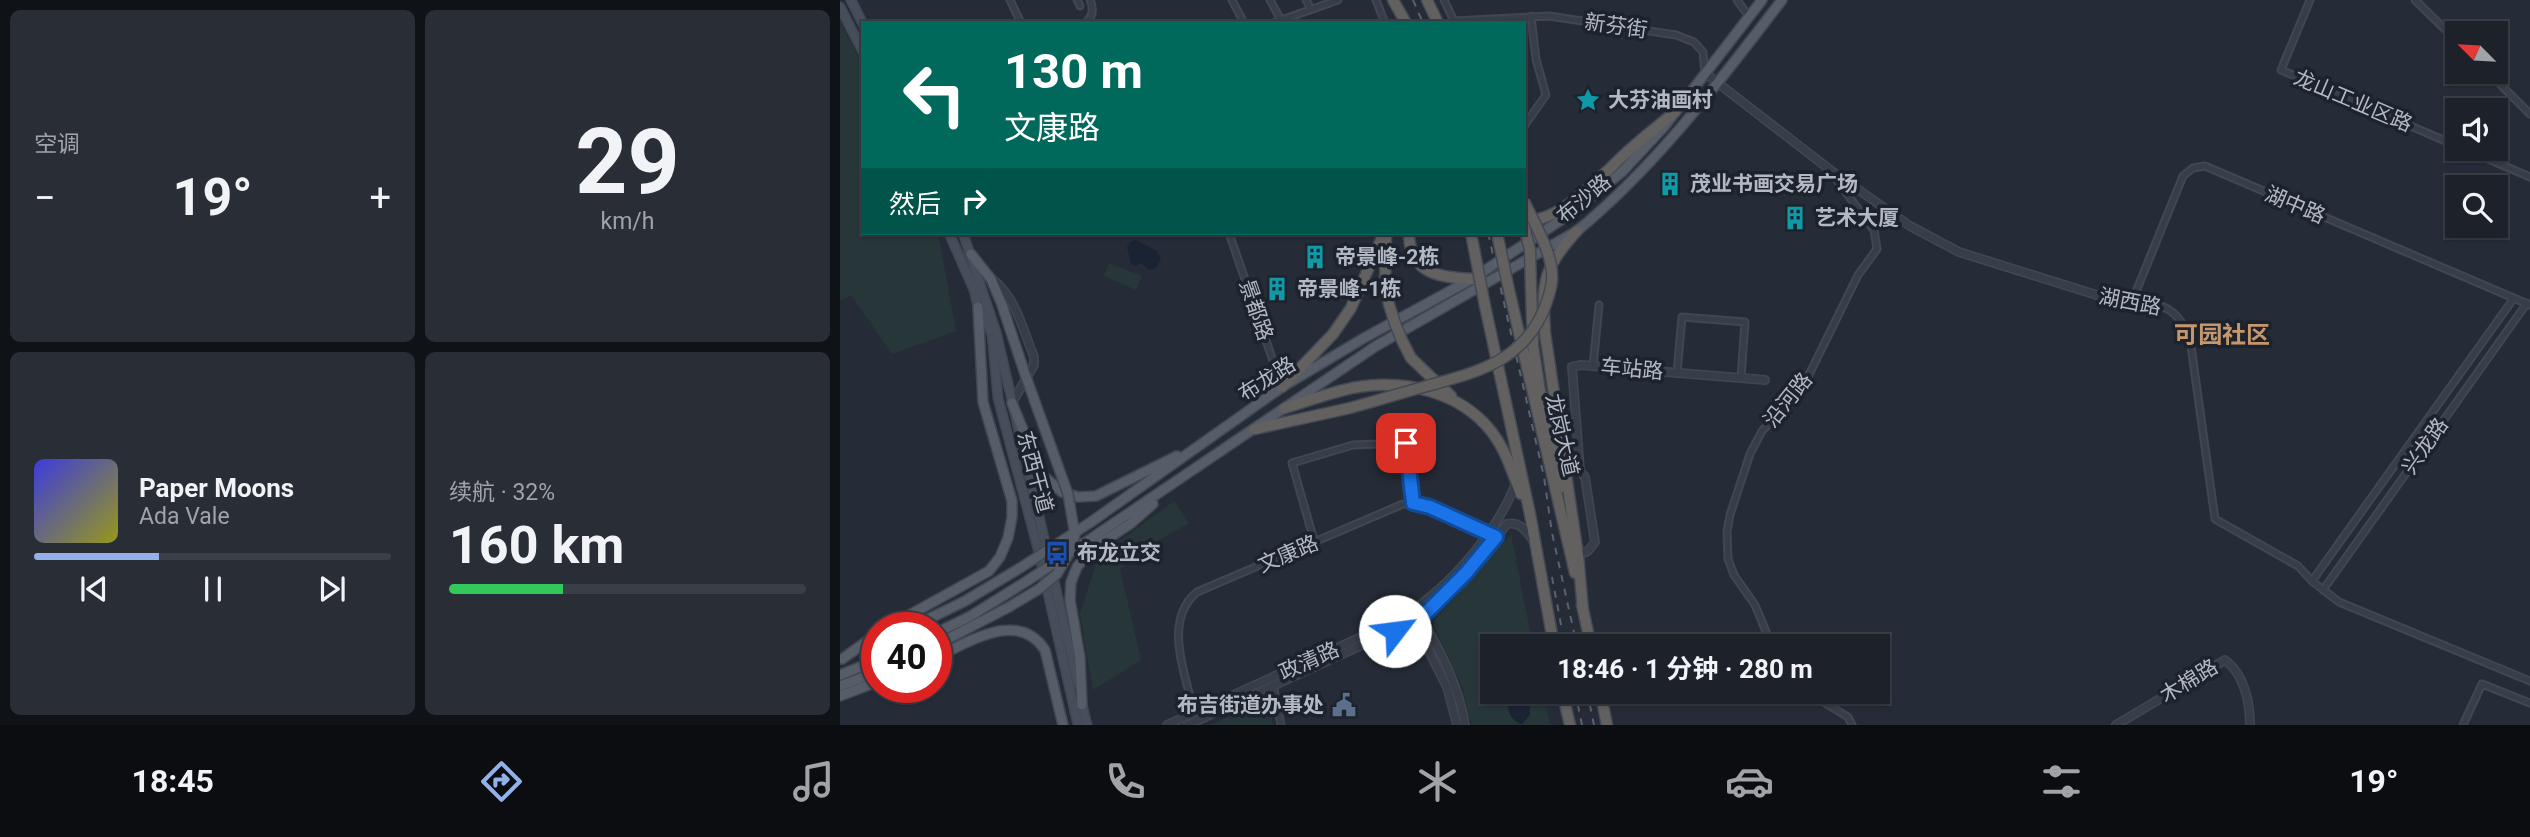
<!DOCTYPE html>
<html lang="zh">
<head>
<meta charset="utf-8">
<style>
  :root { --surface:#1c212a; --page:#292e36; --text:#f1f3f6; --muted:#a0a3a8; --line:#3a3e47; --accent:#92b1eb }
  body { margin:0; font-family:Roboto,"Noto Sans SC",sans-serif; background:var(--page); color:var(--text); height:100vh; display:flex; flex-direction:column; font-size:26px; white-space:nowrap }
  * { box-sizing:border-box; margin:0 }
  p { font-size:23px; color:var(--muted) }
  .icon { flex:none; width:38px; height:38px; fill:none; stroke:currentColor; stroke-width:2; stroke-linecap:round; stroke-linejoin:round }
  .map { position:relative; flex:1; overflow:hidden }
  .details { display:flex; flex-direction:column; gap:10px; padding:10px; background:#0f1217; width:840px }
  .details>* { flex:none }
  .hud { position:absolute; left:21px; top:21px; width:665px; height:214px; border-radius:0px; box-shadow:0 2px 5px #0004,0 0 0 2px var(--line); background:#00695c; color:#fff; overflow:hidden }
  .needle { width:46px; rotate:294deg }
  .fabs { position:absolute; left:1605px; top:21px; display:grid; gap:14px }
  .fabs a { display:grid; place-items:center; width:63px; height:63px; border-radius:0px; background:var(--surface); box-shadow:0 2px 5px #0004,0 0 0 2px var(--line); font-size:35px }
  .speed { position:absolute; left:21px; top:612px; display:flex; gap:14px; font-size:35px; font-weight:700; text-align:center }
  .speed>* { display:grid; place-content:center; width:91px; height:91px; border-radius:50%; background:var(--surface); box-shadow:0 2px 5px #0004,0 0 0 2px var(--line); line-height:1 }
  .speed .limit { border:10px solid #d22; background:#fff; color:#111 }
  .pin { position:absolute; display:grid; place-items:center; width:60px; height:60px; color:#fff; margin:-30px; border-radius:14px; box-shadow:0 4px 10px #0006 }
  .me { position:absolute; width:77px; margin:-38px; rotate:60deg; stroke-linejoin:round; filter:drop-shadow(0 0 5px #0008) }
  .turn { display:flex; align-items:center; gap:24px; height:147px; padding:0 28px; font-size:32px }
  .turn .icon { width:91px; height:91px; stroke-width:2.5 }
  .turn b { display:block; font-size:49px; line-height:60px }
  .then { display:flex; align-items:center; height:66px; padding:0 28px; background:#0003; gap:14px; font-size:26px }
  .big { font-size:52px; font-weight:700; line-height:1.1 }
  .details .card { flex:1; display:flex; flex-direction:column; justify-content:center; gap:10px; min-width:0; padding:0 24px; border-radius:10px; background:var(--page) }
  .details .dial { align-items:center; gap:0 }
  .dial b { font-size:91px; line-height:1 }
  .song { display:flex; align-items:center; gap:21px }
  .cover { width:84px; height:84px; border-radius:10px; background:linear-gradient(135deg,hsl(240 70% 55%),hsl(60 70% 35%)) }
  .played { height:7px; border-radius:4px; background:linear-gradient(90deg,var(--accent) 35%,var(--line) 35%) }
  .keys { display:flex; justify-content:space-around; direction:ltr }
  .heat { display:flex; justify-content:space-between; align-items:center; font-size:38px; direction:ltr }
  .charge { height:10px; border-radius:5px; background:linear-gradient(90deg,#34c759 32%,var(--line) 0) }
  .details .tiles { flex:1; display:grid; gap:10px; grid-template-columns:repeat(2,1fr) }
  .trip { position:absolute; left:640px; top:634px; width:410px; height:70px; border-radius:0px; background:var(--surface); box-shadow:0 2px 5px #0004,0 0 0 2px var(--line); font-weight:700; line-height:70px; text-align:center }
  .menu { display:flex; height:112px; justify-content:space-around; align-items:center; background:#0b0d11; color:var(--muted) }
  .menu .icon { width:49px; height:49px }
  .menu .current { color:var(--accent) }
  .menu b { font-size:32px; color:var(--text) }
  main { display:flex; flex:1; min-height:0 }
  .map>svg:first-child { display:block }
</style>
</head>
<body>
<main>
<section class="details">
<div class="tiles">
<div class="card"><p>空调</p>
<div class="heat"><a>−</a><b class="big">19°</b><a>+</a></div>
</div>
<div class="card dial"><b>29</b><p>km/h</p></div>
<div class="card">
<div class="song"><i class="cover"></i><div><b>Paper Moons</b><p>Ada Vale</p></div></div>
<div class="played"></div>
<div class="keys"><svg class="icon" aria-label="previous" viewBox="0 0 24 24"><path d="M18 5L8 12l10 7zM5 5v14"/></svg><svg class="icon" aria-label="pause" viewBox="0 0 24 24"><path d="M8 5v14M16 5v14"/></svg><svg class="icon" aria-label="next" viewBox="0 0 24 24"><path d="M6 5l10 7-10 7zM19 5v14"/></svg></div>
</div>
<div class="card"><p>续航 · 32%</p><b class="big">160 km</b><div class="charge"></div></div>
</div>
</section>
<div class="map">
<svg width="1690" height="725" viewBox="0 0 1690 725">
  <rect width="100%" height="100%" fill="#252c38"/>
  <path fill="#273639" d="M 0,21 L 23,66 L 23,233 L 96,233 L 100,243 L 116,331 L 52,354 L 11,295 L 0,301 Z
    M 269,263 L 302,276 L 296,290 L 264,276 Z
    M 334,501 L 349,523 L 314,543 L 280,569 L 301,660 L 253,690 L 240,614 L 258,557 Z
    M 671,534 L 693,646 L 653,646 L 653,691 L 703,691 L 710,725 L 631,725 L 623,688 L 594,627 L 594,621 Z
    M 407,708 L 430,709 L 433,725 L 370,725 Z"/>
  <path fill="#192334" d="M 296,240 L 317,251 L 321,259 L 316,268 L 309,270 L 301,263 L 296,266 L 291,264 L 287,247 L 290,242 Z
    M 671,691 L 683,691 L 689,701 L 690,715 L 682,724 C 668,720 664,704 671,691 Z"/>
  <g fill="none" stroke-linecap="round" stroke-linejoin="round">
    <g stroke="#414751" stroke-width="9">
      <path id="minor" d="M 170,0 L 181,23
        M 237,0 L 240,6
        M 392,0 L 404,23
        M 430,0 L 441,20
        M 466,0 L 471,9
        M 536,0 L 545,23
        M 604,0 L 614,21 L 709,16 L 836,35 L 854,42 L 863,52 L 865,73
        M 897,0 L 909,17
        M 1470,0 L 1441,70 L 1617,146
        M 1575,0 L 1617,41
        M 245,23 C 253,17 254,9 250,0
        M 433,23 L 498,0
        M 1648,72 L 1690,114
        M 684,126 L 706,95 L 696,59 L 691,16
        M 1625,149 L 1690,177
        M 389,233 L 442,387
        M 1690,305 L 1365,166 L 1353,168 L 1343,176 L 1293,299 C 1324,305 1338,308 1350,339 L 1375,519 L 1458,566 L 1472,581 L 1499,602 L 1690,681
        M 753,366 L 759,305
        M 837,373 L 842,317 L 905,322 L 901,378
        M 475,544 L 452,463 L 513,445 L 566,443 L 573,503
        M 1472,581 L 1674,298
        M 1483,590 L 1687,303
        M 932,646 L 915,605 L 894,575 L 888,559 L 887,531 L 890,515 L 910,454 L 922,431 L 961,391 L 1018,275 L 1037,249 L 1034,230 L 990,171
        M 433,684 L 441,725
        M 965,691 L 1008,717 L 1012,725
        M 354,712 C 346,676 322,621 357,592 L 563,504 C 589,501 627,521 651,533
        M 1623,725 L 1642,684 L 1690,703"/>
    </g>
    <g stroke="#414751" stroke-width="10">
      <path id="tertiary" d="M 865,73 L 989,169 L 1070,226 L 1119,252 L 1263,297 L 1293,299
        M 152,279 C 176,297 183,330 194,357 L 194,365 L 172,403
        M 738,555 L 748,551 L 755,542 L 745,477 L 740,471 L 732,367 L 741,365 L 925,380
        M 580,616 C 600,650 619,686 625,725
        M 573,620 L 607,687 L 617,725
        M 327,725 L 552,623 C 603,595 655,537 676,483
        M 348,725 L 581,618 L 626,573 L 667,524 C 681,521 686,532 694,541
        M 1276,725 L 1385,660 C 1404,674 1410,702 1410,725"/>
    </g>
    <g stroke="#414751" stroke-width="11">
      <path id="secondary" d="M 11,0 L 23,24
        M 0,7 L 23,52
        M 109,233 L 134,290 L 138,307 L 152,334 L 158,398 L 198,549 L 238,725
        M 123,233 L 156,332 L 238,684
        M 241,700 L 247,725"/>
    </g>
    <g stroke="#414751" stroke-width="12">
      <path id="primary" d="M 131,254 L 151,279 L 161,302 L 185,374
        M 172,403 L 201,474 L 222,492 L 238,497 L 256,496 L 337,456
        M 251,522 L 442,387 L 524,338 L 632,279 L 724,218 L 782,172 L 823,128 L 922,0
        M 252,538 L 536,346 L 737,231 C 817,165 879,82 942,0
        M 46,628 L 149,571 L 160,557 L 168,538 L 172,517 L 172,501 L 143,402 L 138,307
        M 70,628 L 125,601 L 180,568
        M 96,633 L 129,617 L 187,581
        M 96,645 L 169,607
        M 96,657 C 130,642 178,609 205,650 L 223,725
        M 2,659 L 37,634
        M 0,675 L 37,660
        M 0,686 L 37,672
        M 0,696 L 37,682
        M 242,705 L 240,658 L 230,600 L 231,582 L 237,567 L 250,550 L 290,524 L 313,504"/>
    </g>
    <g stroke="#434953" stroke-width="13">
      <path id="trunk" d="M 553,0 L 566,23
        M 587,0 L 598,23
        M 684,220 C 718,225 762,175 785,154 C 801,139 818,126 835,112
        M 737,231 C 702,270 702,282 705,333 L 738,555 L 743,610
        M 569,233 C 569,274 599,277 632,279
        M 545,287 L 546,233
        M 691,289 L 693,346 L 700,391 L 722,487
        M 669,290 L 735,573
        M 645,306 L 690,514 L 714,646
        M 571,358 L 611,396
        M 442,387 L 493,334 L 511,308 L 544,233
        M 445,408 C 469,401 493,391 518,387 C 565,379 620,392 651,431 C 666,450 672,472 681,494
        M 415,429 L 510,408
        M 742,605 L 751,646
        M 722,691 L 730,725
        M 760,691 L 767,725"/>
    </g>
    <use href="#minor" stroke="#383e49" stroke-width="5"/>
    <use href="#tertiary" stroke="#383e49" stroke-width="7"/>
    <use href="#secondary" stroke="#474e5b" stroke-width="8"/>
    <use href="#primary" stroke="#565d68" stroke-width="9"/>
    <use href="#trunk" stroke="#62615f" stroke-width="10"/>
    <path stroke="#5b626f" stroke-width="2" stroke-dasharray="7 7" stroke-linecap="butt" d="M 573,0 L 583,23
      M 648,233 L 704,477 L 712,533 L 737,646
      M 712,577 L 725,646
      M 735,691 L 742,725
      M 747,691 L 754,725"/>
    <g stroke="#414751" stroke-width="12" stroke-linecap="butt">
      <path id="primary-bridge" d="M 180,568 L 251,522
        M 187,581 L 252,538
        M 169,607 L 199,589 L 217,574 L 232,548 L 235,535 L 228,494 L 185,374"/>
    </g>
    <g stroke="#434953" stroke-width="13" stroke-linecap="butt">
      <path id="trunk-bridge" d="M 684,226 L 690,250 L 691,289
        M 631,233 L 645,306
        M 657,233 L 669,290
        M 545,287 C 550,313 558,335 571,358
        M 510,408 C 536,401 561,393 587,386 C 636,372 680,363 703,312 C 707,302 711,292 712,281 C 714,255 695,225 684,201"/>
    </g>
    <use href="#primary-bridge" stroke="#565d68" stroke-width="9"/>
    <use href="#trunk-bridge" stroke="#62615f" stroke-width="10"/>
  </g>
  <g fill="none" stroke-linecap="round" stroke-linejoin="round">
    <g stroke="#114b97" stroke-width="18">
      <path id="route" d="M 555,631 L 581,618 L 626,573 L 656,537 L 590,507 L 573,503 L 566,443"/>
    </g>
    <use href="#route" stroke="#1a73e8" stroke-width="12"/>
  </g>
  <defs>
    <g id="sight-bare" transform="scale(1.89)"><path d="M0-6L1.8-2.2L6-1.7L2.9 1.2L3.7 5.4L0 3.3L-3.7 5.4L-2.9 1.2L-6-1.7L-1.8-2.2Z" fill="#0f9aa8" stroke="#1d232d" stroke-width="2.5" paint-order="stroke"/></g>
    <g id="building-bare" transform="scale(1.89)"><path d="M-4-6H4V6H1V3H-1V6H-4ZM-2.5-4.3h1.7v1.8h-1.7ZM.8-4.3h1.7v1.8H.8ZM-2.5-1h1.7V.8h-1.7ZM.8-1h1.7V.8H.8Z" fill="#0f9aa8" stroke="#1d232d" stroke-width="2.5" paint-order="stroke"/></g>
    <g id="bus-bare" transform="scale(1.89)"><path d="M-5-6H5V4H4V6H2V4H-2V6H-4V4H-5ZM-3.5-4V0h7V-4ZM-3.5 1.2v1.5H-2V1.2ZM2 1.2v1.5H3.5V1.2Z" fill="#1a4fb4" stroke="#1d232d" stroke-width="2.5" paint-order="stroke"/></g>
    <g id="civic-bare" transform="scale(1.89)"><path d="M-.6-6.5H3V-4.5H.6V-3L4-1V1h2V6H-6V1h2V-1L-.6-3ZM-1.2 2.5V6h2.4V2.5Z" fill="#5c6f8a" stroke="#1d232d" stroke-width="2.5" paint-order="stroke"/></g>
  </defs>
  <g fill-rule="evenodd">
    <use href="#sight-bare" x="748" y="100"/>
    <use href="#building-bare" x="830" y="184"/>
    <use href="#building-bare" x="955" y="218"/>
    <use href="#building-bare" x="475" y="257"/>
    <use href="#building-bare" x="437" y="289"/>
    <use href="#bus-bare" x="217" y="553"/>
    <use href="#civic-bare" x="504" y="705"/>
  </g>
  <g text-anchor="middle" dominant-baseline="central" stroke-width="7" stroke-linejoin="round" paint-order="stroke">
    <g font-size="21" fill="#b3b9c4" stroke="#1d232d">
      <text transform="translate(776 26) rotate(8)">新芬街</text>
      <text transform="translate(1513 101) rotate(23)">龙山工业区路</text>
      <text transform="translate(744 199) rotate(-40)">布沙路</text>
      <text transform="translate(1455 205) rotate(23)">湖中路</text>
      <text transform="translate(1290 302) rotate(11)">湖西路</text>
      <text transform="translate(416 310) rotate(71)">景都路</text>
      <text transform="translate(792 369) rotate(5)">车站路</text>
      <text transform="translate(427 379) rotate(-33)">布龙路</text>
      <text transform="translate(948 400) rotate(-51)">沿河路</text>
      <text transform="translate(722 435) rotate(77)">龙岗大道</text>
      <text transform="translate(1585 446) rotate(-55)">兴龙路</text>
      <text transform="translate(195 472) rotate(75)">东西干道</text>
      <text transform="translate(448 554) rotate(-23)">文康路</text>
      <text transform="translate(469 661) rotate(-24)">政清路</text>
      <text transform="translate(1349 681) rotate(-31)">木棉路</text>
    </g>
    <g font-size="21" font-weight="bold" fill="#b3b9c4" stroke="#1d232d" text-anchor="start">
      <text x="768" y="100">大芬油画村</text>
      <text x="850" y="184">茂业书画交易广场</text>
      <text x="975" y="218">艺术大厦</text>
      <text x="495" y="257">帝景峰-2栋</text>
      <text x="457" y="289">帝景峰-1栋</text>
      <text x="237" y="553">布龙立交</text>
      <text x="484" y="705" text-anchor="end">布吉街道办事处</text>
    </g>
    <g font-size="24" font-weight="bold" fill="#c7976c" stroke="#1d232d">
      <text x="1382" y="335">可园社区</text>
    </g>
  </g>
</svg>
<div class="fabs">
<a><svg class="needle" viewBox="-14 -14 28 28"><path d="M0-13l5 13h-10z" fill="#e53935"/><path d="M0 13l5-13h-10z" fill="#a0a3a8"/></svg></a>
<a><svg class="icon" aria-label="sound" viewBox="0 0 24 24"><path d="M4 9h4l5-4v14l-5-4H4zM17 9q2 3 0 6"/></svg></a>
<a><svg class="icon" aria-label="search" viewBox="0 0 24 24"><circle cx="10" cy="10" r="6"/><path d="M15 15l6 6"/></svg></a>
</div>
<div class="speed"><div class="limit">40</div></div>
<div class="pin" style="left:566px;top:443px;background:#d93025"><svg class="icon" aria-label="arrive" viewBox="0 0 24 24"><path d="M6 21V4h12l-3 4 3 4H6"/></svg></div>
<svg class="me" style="left:555px;top:631px" viewBox="-20 -20 40 40"><circle r="19" fill="#fff"/><path d="M0-13L10 11 0 6-10 11z" fill="#1a73e8"/></svg>
<div class="trip">18:46 · 1 分钟 · 280 m</div>
<div class="hud">
<div class="turn"><svg class="icon" aria-label="left" viewBox="0 0 24 24"><path d="M17 20v-9H6M10 6l-5 5 5 5"/></svg><div><b>130 m</b>文康路</div></div>
<div class="then">然后<svg class="icon" aria-label="right" viewBox="0 0 24 24"><path d="M7 20v-9h11M14 6l5 5-5 5"/></svg></div>
</div>
</div>
</main>
<nav class="menu">
<b>18:45</b>
<svg class="icon current" aria-label="directions" viewBox="0 0 24 24"><path d="M12 3l9 9-9 9-9-9zM9 14v-3h6M13 9l2 2-2 2"/></svg>
<svg class="icon" aria-label="music" viewBox="0 0 24 24"><path d="M9 18V5l10-2v13"/><circle cx="6" cy="18" r="3"/><circle cx="16" cy="16" r="3"/></svg>
<svg class="icon" aria-label="phone" viewBox="0 0 24 24"><path d="M5 4h4l2 5-3 2q2 4 5 5l2-3 5 2v4C11 20 4 13 5 4z"/></svg>
<svg class="icon" aria-label="climate" viewBox="0 0 24 24"><path d="M12 3v18M4 7l16 10M4 17L20 7"/></svg>
<svg class="icon" aria-label="car" viewBox="0 0 24 24"><path d="M5 17H2v-5l4-1 3-4h7l3 4 3 1v5h-3M9 17h6M6 11h13"/><circle cx="7" cy="17" r="2"/><circle cx="17" cy="17" r="2"/></svg>
<svg class="icon" aria-label="filters" viewBox="0 0 24 24"><path d="M4 7h16M4 17h16"/><circle cx="9" cy="7" r="2"/><circle cx="15" cy="17" r="2"/></svg>
<b>19°</b>
</nav>
</body>
</html>
